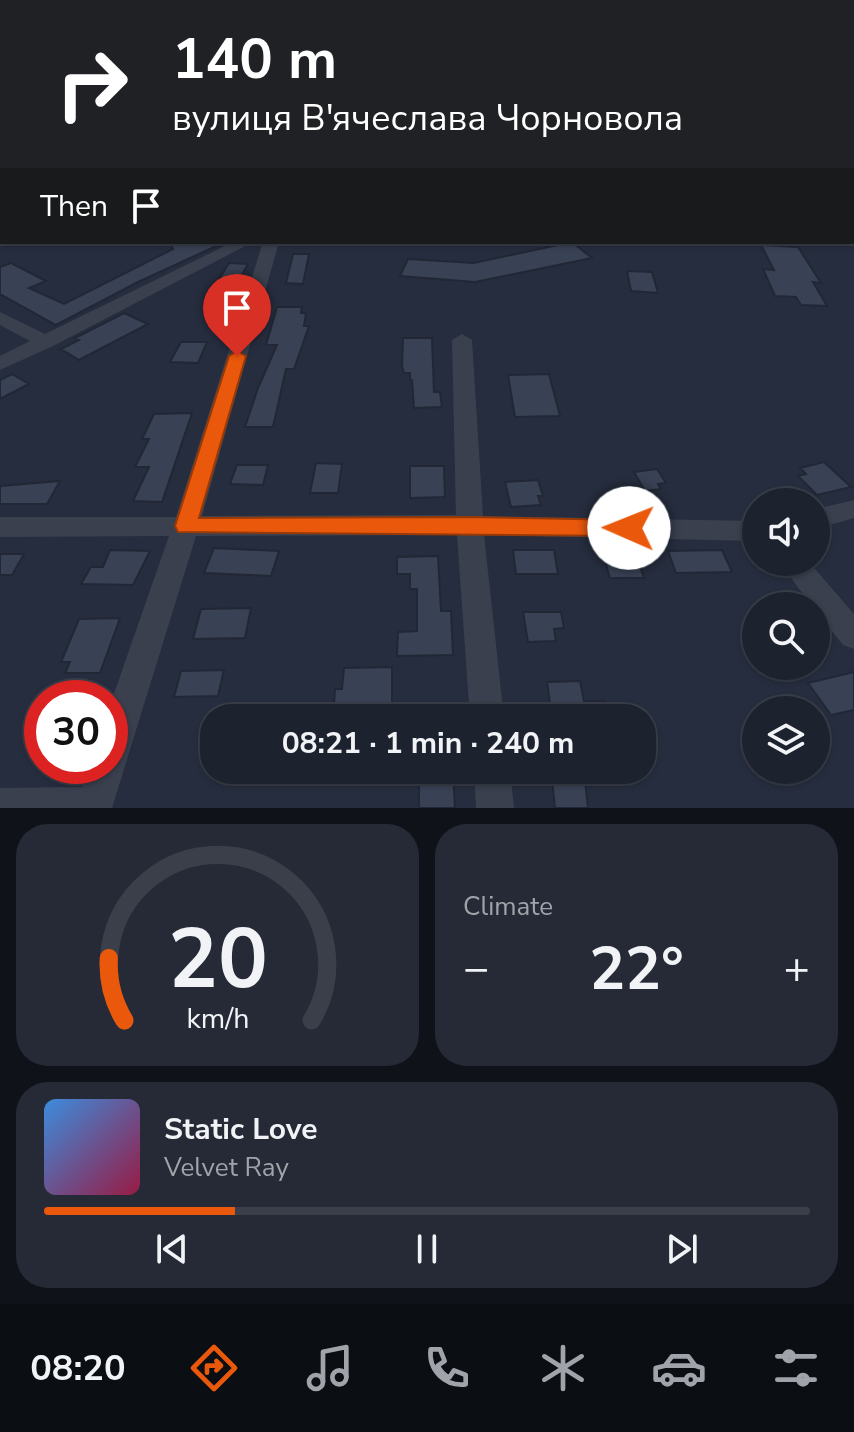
<!DOCTYPE html>
<html lang="en">
<head>
<meta charset="utf-8">
<style>
  :root { --surface:#1c222e; --page:#252a36; --text:#f1f3f6; --muted:#a0a4aa; --line:#3a3f4a; --accent:#ea580c }
  body { margin:0; font-family:"Nunito Sans",sans-serif; background:var(--page); color:var(--text); height:100vh; display:flex; flex-direction:column; font-size:30px; white-space:nowrap }
  * { box-sizing:border-box; margin:0 }
  p { font-size:26px; color:var(--muted) }
  .icon { flex:none; width:44px; height:44px; fill:none; stroke:currentColor; stroke-width:2; stroke-linecap:round; stroke-linejoin:round }
  .map { position:relative; height:808px; overflow:hidden }
  .sheet { display:flex; flex-direction:column; gap:16px; padding:16px; background:#0f1319; flex:1 }
  .sheet>* { flex:none }
  .hud { position:absolute; left:0px; top:0px; width:854px; height:244px; box-shadow:0 2px 6px #0004,0 0 0 2px var(--line); background:#202124; color:#fff; overflow:hidden }
  .fabs { position:absolute; left:742px; top:488px; display:grid; gap:16px }
  .fabs a { display:grid; place-items:center; width:88px; height:88px; border-radius:50%; background:var(--surface); box-shadow:0 2px 6px #0004,0 0 0 2px var(--line); font-size:40px }
  .speed { position:absolute; left:24px; top:680px; display:flex; gap:16px; font-size:40px; font-weight:700; text-align:center }
  .speed>* { display:grid; place-content:center; width:104px; height:104px; border-radius:50%; background:var(--surface); box-shadow:0 2px 6px #0004,0 0 0 2px var(--line); line-height:1 }
  .speed .limit { border:12px solid #d22; background:#fff; color:#111 }
  .pin { position:absolute; display:grid; place-items:center; width:68px; height:68px; color:#fff; margin:-82px -34px; border-radius:50% 50% 50% 0; rotate:-45deg; box-shadow:0 0 8px #0007 }
  .pin .icon { rotate:45deg }
  .me { position:absolute; width:88px; margin:-44px; rotate:271deg; stroke-linejoin:round; filter:drop-shadow(0 0 6px #0008) }
  .turn { display:flex; align-items:center; gap:28px; height:168px; padding:0 40px; font-size:36px }
  .turn .icon { width:104px; height:104px; stroke-width:2.5 }
  .turn b { display:block; font-size:56px; line-height:68px }
  .then { display:flex; align-items:center; height:76px; padding:0 40px; background:#0003; gap:16px; font-size:30px }
  .big { font-size:60px; font-weight:700; line-height:1.1 }
  .sheet .tile { flex:1; display:flex; flex-direction:column; justify-content:center; gap:12px; min-width:0; padding:0 28px; border-radius:32px; background:var(--page) }
  .sheet .dial { align-items:center; gap:0 }
  .dial svg { height:208px; overflow:visible; fill:none; stroke:var(--line); stroke-width:7; stroke-linecap:round; text-anchor:middle }
  .dial text { fill:var(--text); stroke:none }
  .song { display:flex; align-items:center; gap:24px }
  .cover { width:96px; height:96px; border-radius:12px; background:linear-gradient(135deg,hsl(210 70% 55%),hsl(340 70% 35%)) }
  .played { height:8px; border-radius:4px; background:linear-gradient(90deg,var(--accent) 25%,var(--line) 25%) }
  .keys { display:flex; justify-content:space-around; direction:ltr }
  .heat { display:flex; justify-content:space-between; align-items:center; font-size:44px; direction:ltr }
  .sheet .tiles { flex:1; display:grid; gap:16px; grid-template-columns:1fr 1fr }
  .tile:last-child { grid-column:span 2 }
  .trip { position:absolute; left:200px; top:704px; width:456px; height:80px; border-radius:32px; background:var(--surface); box-shadow:0 2px 6px #0004,0 0 0 2px var(--line); font-weight:700; line-height:80px; text-align:center }
  .menu { display:flex; height:128px; justify-content:space-around; align-items:center; background:#0b0e12; color:var(--muted) }
  .menu .icon { width:56px; height:56px }
  .menu .on { color:var(--accent) }
  .menu b { font-size:36px; color:var(--text) }
  .map>svg:first-child { display:block }
</style>
</head>
<body>
<div class="map">
<svg width="854" height="808" viewBox="0 0 854 808">
  <rect width="100%" height="100%" fill="#262d3e"/>
  <path fill="#394154" stroke="#212735" stroke-width="2" d="M 170,242 L 225,242 L 138,282 L 56,325 L 0,294 L 0,267 L 11,263 L 46,281 L 29,288 L 64,304 L 173,249 Z
    M 572,242 L 592,258 L 475,282 L 400,276 L 408,259 L 474,263 Z
    M 761,245 L 798,247 L 821,283 L 813,282 L 827,306 L 801,305 L 796,297 L 775,296 L 763,269 L 774,270 Z
    M 293,254 L 309,254 L 303,284 L 286,283 Z
    M 229,263 L 248,264 L 239,280 L 219,279 Z
    M 627,271 L 652,272 L 658,293 L 631,291 Z
    M 277,307 L 302,307 L 301,313 L 306,313 L 304,326 L 309,326 L 294,369 L 286,369 L 273,427 L 245,427 L 258,388 L 277,345 L 266,345 Z
    M 124,313 L 148,324 L 79,360 L 61,349 L 79,340 L 75,338 Z
    M 403,338 L 432,338 L 434,392 L 440,392 L 442,407 L 414,408 L 412,380 L 410,380 L 410,373 L 404,373 L 402,366 Z
    M 181,342 L 207,342 L 198,363 L 170,362 Z
    M 12,374 L 29,384 L 0,399 L 0,380 Z
    M 549,374 L 560,416 L 515,417 L 508,375 Z
    M 192,413 L 162,502 L 133,501 L 149,467 L 135,467 L 149,439 L 142,439 L 154,414 Z
    M 824,462 L 851,487 L 817,495 L 798,476 L 806,474 L 800,468 Z
    M 316,463 L 342,464 L 338,493 L 310,493 Z
    M 237,465 L 268,465 L 263,485 L 230,484 Z
    M 410,466 L 444,466 L 445,497 L 410,498 Z
    M 657,469 L 666,483 L 658,484 L 661,489 L 645,491 L 634,472 Z
    M 538,480 L 543,496 L 538,496 L 541,505 L 511,507 L 505,482 Z
    M 60,481 L 47,504 L 0,504 L 0,486 Z
    M 214,548 L 279,551 L 271,576 L 204,573 Z
    M 110,550 L 150,551 L 133,585 L 81,584 L 91,567 L 103,567 Z
    M 513,550 L 554,550 L 558,574 L 516,574 Z
    M 722,550 L 732,572 L 676,573 L 668,551 Z
    M 602,551 L 635,551 L 644,578 L 610,578 Z
    M 0,554 L 24,554 L 12,575 L 0,575 Z
    M 438,556 L 441,611 L 451,611 L 453,655 L 397,656 L 398,632 L 417,631 L 417,589 L 410,589 L 410,574 L 397,574 L 397,557 Z
    M 251,608 L 245,638 L 193,639 L 201,609 Z
    M 523,612 L 561,612 L 564,628 L 554,629 L 556,641 L 528,642 Z
    M 120,618 L 100,673 L 65,673 L 70,662 L 61,662 L 79,619 Z
    M 392,667 L 392,704 L 334,706 L 335,689 L 342,689 L 344,668 Z
    M 224,670 L 218,696 L 174,697 L 181,671 Z
    M 854,672 L 854,710 L 831,715 L 808,683 Z
    M 580,681 L 584,701 L 605,701 L 610,718 L 552,718 L 547,682 Z
    M 274,704 L 322,707 L 322,718 L 270,718 Z
    M 419,770 L 453,770 L 455,808 L 419,808 Z
    M 551,770 L 584,770 L 588,808 L 555,808 Z"/>
  <g fill="none" stroke-linecap="round" stroke-linejoin="round">
    <path fill="#3a404e" fill-rule="evenodd" d="M 852,93 L 854,93 L 854,99 L 852,99 Z
      M 233,242 L 253,242 L 53,346 L 0,370 L 0,356 L 30,341 L 0,325 L 0,312 L 45,334 Z
      M 263,242 L 279,242 L 202,516 L 456,515 L 452,340 L 462,334 L 472,340 L 483,516 L 756,521 L 756,541 L 484,535 L 504,718 L 470,718 L 457,535 L 196,536 L 112,808 L 0,808 L 0,788 L 82,787 L 89,766 L 110,766 L 110,705 L 169,536 L 0,537 L 0,517 L 176,517 Z
      M 854,500 L 854,518 L 816,529 L 816,509 Z
      M 779,562 L 809,562 L 854,614 L 854,649 L 843,645 L 816,611 L 816,606 L 812,606 Z
      M 474,770 L 510,770 L 514,808 L 476,808 Z"/>
  </g>
  <linearGradient id="sky" x2="0" y2="1"><stop stop-color="#151922"/><stop offset="0.42" stop-color="#414c63"/><stop offset="1" stop-color="#414c63" stop-opacity="0"/></linearGradient>
  <rect width="854" height="196" fill="url(#sky)"/>
  <path fill="#ea580c" stroke="#983908" stroke-width="2" d="M 237,351 L 246,356 L 199,518 L 470,517 L 629,520 L 637,522 L 640,528 L 637,534 L 629,536 L 178,532 L 175,526 L 229,356 Z"/>
</svg>
<div class="fabs">
<a><svg class="icon" aria-label="sound" viewBox="0 0 24 24"><path d="M4 9h4l5-4v14l-5-4H4zM17 9q2 3 0 6"/></svg></a>
<a><svg class="icon" aria-label="search" viewBox="0 0 24 24"><circle cx="10" cy="10" r="6"/><path d="M15 15l6 6"/></svg></a>
<a><svg class="icon" aria-label="layers" viewBox="0 0 24 24"><path d="M12 4l9 5-9 5-9-5zM3 14l9 5 9-5"/></svg></a>
</div>
<div class="speed"><div class="limit">30</div></div>
<div class="pin" style="left:237px;top:356px;background:#d93025"><svg class="icon" aria-label="arrive" viewBox="0 0 24 24"><path d="M6 21V4h12l-3 4 3 4H6"/></svg></div>
<svg class="me" style="left:629px;top:528px" viewBox="-20 -20 40 40"><circle r="19" fill="#fff"/><path d="M0-13L10 11 0 6-10 11z" fill="#ea580c"/></svg>
<div class="trip">08:21 · 1 min · 240 m</div>
<div class="hud">
<div class="turn"><svg class="icon" aria-label="right" viewBox="0 0 24 24"><path d="M7 20v-9h11M14 6l5 5-5 5"/></svg><div><b>140 m</b>вулиця В'ячеслава Чорновола</div></div>
<div class="then">Then<svg class="icon" aria-label="arrive" viewBox="0 0 24 24"><path d="M6 21V4h12l-3 4 3 4H6"/></svg></div>
</div>
</div>
<section class="sheet">
<div class="tiles">
<div class="tile dial"><svg viewBox="0 0 100 80">
<path d="M14 69A42 42 0 1 1 86 69"/>
<path d="M14 69A42 42 0 0 1 8 45" stroke="#ea580c"/>
<text x="50" y="56" font-size="32" font-weight="700">20</text>
<text x="50" y="72" font-size="11">km/h</text>
</svg></div>
<div class="tile"><p>Climate</p>
<div class="heat"><a>−</a><b class="big">22°</b><a>+</a></div>
</div>
<div class="tile">
<div class="song"><i class="cover"></i><div><b>Static Love</b><p>Velvet Ray</p></div></div>
<div class="played"></div>
<div class="keys"><svg class="icon" aria-label="previous" viewBox="0 0 24 24"><path d="M18 5L8 12l10 7zM5 5v14"/></svg><svg class="icon" aria-label="pause" viewBox="0 0 24 24"><path d="M8 5v14M16 5v14"/></svg><svg class="icon" aria-label="next" viewBox="0 0 24 24"><path d="M6 5l10 7-10 7zM19 5v14"/></svg></div>
</div>
</div>
</section>
<nav class="menu">
<b>08:20</b>
<svg class="icon on" aria-label="directions" viewBox="0 0 24 24"><path d="M12 3l9 9-9 9-9-9zM9 14v-3h6M13 9l2 2-2 2"/></svg>
<svg class="icon" aria-label="music" viewBox="0 0 24 24"><path d="M9 18V5l10-2v13"/><circle cx="6" cy="18" r="3"/><circle cx="16" cy="16" r="3"/></svg>
<svg class="icon" aria-label="phone" viewBox="0 0 24 24"><path d="M5 4h4l2 5-3 2q2 4 5 5l2-3 5 2v4C11 20 4 13 5 4z"/></svg>
<svg class="icon" aria-label="climate" viewBox="0 0 24 24"><path d="M12 3v18M4 7l16 10M4 17L20 7"/></svg>
<svg class="icon" aria-label="car" viewBox="0 0 24 24"><path d="M5 17H2v-5l4-1 3-4h7l3 4 3 1v5h-3M9 17h6M6 11h13"/><circle cx="7" cy="17" r="2"/><circle cx="17" cy="17" r="2"/></svg>
<svg class="icon" aria-label="filters" viewBox="0 0 24 24"><path d="M4 7h16M4 17h16"/><circle cx="9" cy="7" r="2"/><circle cx="15" cy="17" r="2"/></svg>
</nav>
</body>
</html>
